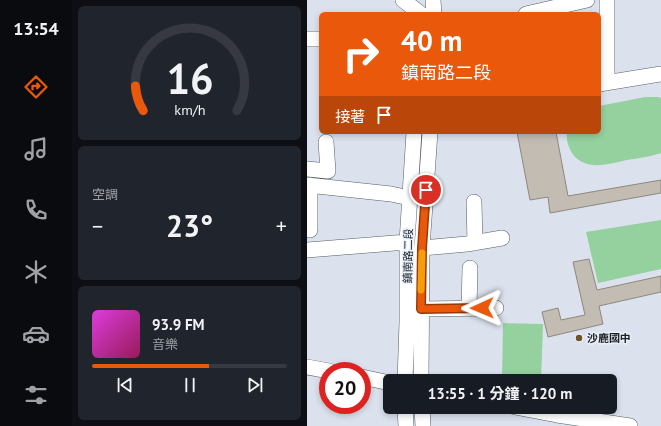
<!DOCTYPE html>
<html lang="zh-TW">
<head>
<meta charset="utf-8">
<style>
  :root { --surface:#171b24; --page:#20242c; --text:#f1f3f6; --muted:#9ea1a6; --line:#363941; --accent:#ea580c }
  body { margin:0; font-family:"PT Sans","Noto Sans TC",sans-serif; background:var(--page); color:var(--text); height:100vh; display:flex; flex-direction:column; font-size:15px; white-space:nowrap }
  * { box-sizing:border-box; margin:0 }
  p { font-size:13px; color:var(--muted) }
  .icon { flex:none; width:22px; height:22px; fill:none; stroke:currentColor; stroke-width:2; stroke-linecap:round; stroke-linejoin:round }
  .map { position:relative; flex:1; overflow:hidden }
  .side { display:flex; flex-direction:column; gap:6px; padding:6px; background:#0d0f14; width:235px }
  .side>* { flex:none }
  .top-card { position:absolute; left:12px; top:12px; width:282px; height:122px; border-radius:6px; box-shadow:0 2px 6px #0003; background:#ea580c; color:#fff; overflow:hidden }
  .speed { position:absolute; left:12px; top:362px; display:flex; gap:8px; font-size:20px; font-weight:700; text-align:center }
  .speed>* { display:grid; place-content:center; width:52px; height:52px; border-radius:50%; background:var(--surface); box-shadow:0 2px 6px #0003; line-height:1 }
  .speed .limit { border:6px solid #d22; background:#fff; color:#111 }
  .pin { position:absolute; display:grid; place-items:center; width:34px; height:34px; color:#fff; margin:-17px; border:2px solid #fff; border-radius:50%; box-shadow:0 1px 4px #0007 }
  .me { position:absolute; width:44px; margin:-22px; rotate:269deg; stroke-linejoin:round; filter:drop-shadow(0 0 3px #0008) }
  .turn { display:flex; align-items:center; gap:14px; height:84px; padding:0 16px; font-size:18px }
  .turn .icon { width:52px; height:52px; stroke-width:2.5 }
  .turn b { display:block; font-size:28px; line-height:34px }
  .then { display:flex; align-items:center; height:38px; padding:0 16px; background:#0003; gap:8px; font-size:15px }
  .big { font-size:30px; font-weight:700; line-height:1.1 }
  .side .widget { flex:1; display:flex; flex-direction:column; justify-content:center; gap:6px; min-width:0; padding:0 14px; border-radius:6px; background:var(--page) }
  .side .dial { align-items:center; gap:0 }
  .dial svg { height:104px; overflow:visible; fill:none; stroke:var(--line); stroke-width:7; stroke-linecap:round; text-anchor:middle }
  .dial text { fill:var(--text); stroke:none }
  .song { display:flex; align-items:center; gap:12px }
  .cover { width:48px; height:48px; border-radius:6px; background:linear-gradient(135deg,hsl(300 70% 55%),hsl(330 70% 35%)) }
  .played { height:4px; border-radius:2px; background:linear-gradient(90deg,var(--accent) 60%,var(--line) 60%) }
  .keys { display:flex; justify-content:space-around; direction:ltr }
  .heat { display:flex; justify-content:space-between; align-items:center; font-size:22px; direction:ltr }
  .trip { position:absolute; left:76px; top:374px; width:234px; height:40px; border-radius:6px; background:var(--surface); box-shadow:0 2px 6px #0003; font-weight:700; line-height:40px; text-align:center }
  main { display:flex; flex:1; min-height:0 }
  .tabs { display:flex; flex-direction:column; width:72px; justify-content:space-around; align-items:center; background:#090b0e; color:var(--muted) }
  .tabs .icon { width:28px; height:28px }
  .tabs .current { color:var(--accent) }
  .tabs b { font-size:18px; color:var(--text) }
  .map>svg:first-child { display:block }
</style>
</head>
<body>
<main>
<nav class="tabs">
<b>13:54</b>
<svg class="icon current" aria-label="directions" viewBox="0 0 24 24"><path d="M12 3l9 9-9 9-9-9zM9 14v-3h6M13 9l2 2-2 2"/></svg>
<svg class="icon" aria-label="music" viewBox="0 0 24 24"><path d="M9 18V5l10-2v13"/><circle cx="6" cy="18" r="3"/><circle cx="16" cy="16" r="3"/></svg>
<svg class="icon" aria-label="phone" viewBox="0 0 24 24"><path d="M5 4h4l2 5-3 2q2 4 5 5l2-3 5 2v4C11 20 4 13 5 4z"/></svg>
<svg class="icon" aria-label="climate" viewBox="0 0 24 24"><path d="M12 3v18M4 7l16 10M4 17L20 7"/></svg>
<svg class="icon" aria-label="car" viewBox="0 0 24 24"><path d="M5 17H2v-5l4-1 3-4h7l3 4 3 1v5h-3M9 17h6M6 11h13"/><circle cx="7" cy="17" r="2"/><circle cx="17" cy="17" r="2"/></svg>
<svg class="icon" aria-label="filters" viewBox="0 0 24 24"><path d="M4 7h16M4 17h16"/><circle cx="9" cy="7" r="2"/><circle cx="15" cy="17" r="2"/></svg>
</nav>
<section class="side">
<div class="widget dial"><svg viewBox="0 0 100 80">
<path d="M14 69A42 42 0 1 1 86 69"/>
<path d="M14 69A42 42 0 0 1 8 50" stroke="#ea580c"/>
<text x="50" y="56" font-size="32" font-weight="700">16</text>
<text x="50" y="72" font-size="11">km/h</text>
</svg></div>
<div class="widget"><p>空調</p>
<div class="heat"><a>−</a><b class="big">23°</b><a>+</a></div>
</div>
<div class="widget">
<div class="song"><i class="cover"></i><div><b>93.9 FM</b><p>音樂</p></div></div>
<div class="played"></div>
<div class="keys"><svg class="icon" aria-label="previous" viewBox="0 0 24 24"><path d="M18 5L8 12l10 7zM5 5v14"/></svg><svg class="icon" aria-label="pause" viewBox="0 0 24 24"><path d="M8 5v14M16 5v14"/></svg><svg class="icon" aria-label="next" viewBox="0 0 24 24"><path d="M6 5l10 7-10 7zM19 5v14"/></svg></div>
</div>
</section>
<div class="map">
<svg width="354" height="426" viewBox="0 0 354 426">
  <rect width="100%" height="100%" fill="#dbe2ed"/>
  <path fill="#95d09f" d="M 338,97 L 351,97 L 354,98 L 354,153 C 343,157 331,158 320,160 C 302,164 278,172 265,153 C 261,146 259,140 260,132 L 292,132 L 292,106 Z
    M 354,220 L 354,269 L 291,283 L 279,232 Z
    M 196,323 L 236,324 L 234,381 L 195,381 Z"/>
  <path fill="#c2bcb2" stroke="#8e887e" d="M 210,132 L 249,132 L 261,196 L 354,180 L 354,193 L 243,213 L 241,197 L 223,200 Z
    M 282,259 L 290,290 L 354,276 L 354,292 L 292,306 L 296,324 L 241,337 L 235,312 L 251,308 L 254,320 L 278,315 L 266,262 Z"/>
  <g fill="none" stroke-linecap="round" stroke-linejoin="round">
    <g stroke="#565d65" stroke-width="16">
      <path id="minor" d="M 96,0 L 114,14
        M 126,0 L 127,14
        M 219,14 L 280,0
        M 0,39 L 14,39
        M 300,83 L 300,0
        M 292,84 L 354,74
        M 0,169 L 21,171 L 19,142
        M 0,185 L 84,194 L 103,198
        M 3,185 L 3,230
        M 167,202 L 168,243
        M 115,248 L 160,244 L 195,238
        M 0,250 L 100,242
        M 114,309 L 189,308
        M 162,309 L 163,268
        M 0,367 L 22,371
        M 55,377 L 83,383
        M 98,381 L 100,322 L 100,242 L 107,132
        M 114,381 L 115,248 L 123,132
        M 98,407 L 99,426
        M 115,407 L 116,426
        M 208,407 L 250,415 L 323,426"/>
    </g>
    <use href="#minor" stroke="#fff" stroke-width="15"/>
  </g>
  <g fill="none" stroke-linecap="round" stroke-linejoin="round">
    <g stroke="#983908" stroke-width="10">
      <path id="route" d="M 119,190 L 115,248 L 114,309 L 175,308"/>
    </g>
    <use href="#route" stroke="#ea580c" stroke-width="7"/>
    <path stroke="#f59e0b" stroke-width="7" d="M 114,290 L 115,253"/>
  </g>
  <circle fill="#6f5225" stroke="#e8f0fa" stroke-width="1.5" cx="272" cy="338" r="4"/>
  <g text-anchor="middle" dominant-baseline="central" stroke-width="3" stroke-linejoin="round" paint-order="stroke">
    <g font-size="11" fill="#202226" stroke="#e8f0fa">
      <text transform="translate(101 256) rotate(-89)">鎮南路二段</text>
    </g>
    <g font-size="11" font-weight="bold" fill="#202226" stroke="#e8f0fa" text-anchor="start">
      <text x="280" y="338">沙鹿國中</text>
    </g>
  </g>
</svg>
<div class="speed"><div class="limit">20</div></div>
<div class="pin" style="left:119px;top:190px;background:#d93025"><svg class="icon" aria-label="arrive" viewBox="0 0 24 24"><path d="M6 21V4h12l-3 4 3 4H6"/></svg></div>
<svg class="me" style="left:175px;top:308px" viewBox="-20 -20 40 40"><path d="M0-17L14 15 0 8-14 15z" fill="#ea580c" stroke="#fff" stroke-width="4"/></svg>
<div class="trip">13:55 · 1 分鐘 · 120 m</div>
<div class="top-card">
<div class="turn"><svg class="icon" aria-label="right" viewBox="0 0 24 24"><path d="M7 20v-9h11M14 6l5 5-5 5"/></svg><div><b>40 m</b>鎮南路二段</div></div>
<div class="then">接著<svg class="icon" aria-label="arrive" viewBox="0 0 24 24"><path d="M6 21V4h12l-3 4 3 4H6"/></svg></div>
</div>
</div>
</main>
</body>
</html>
